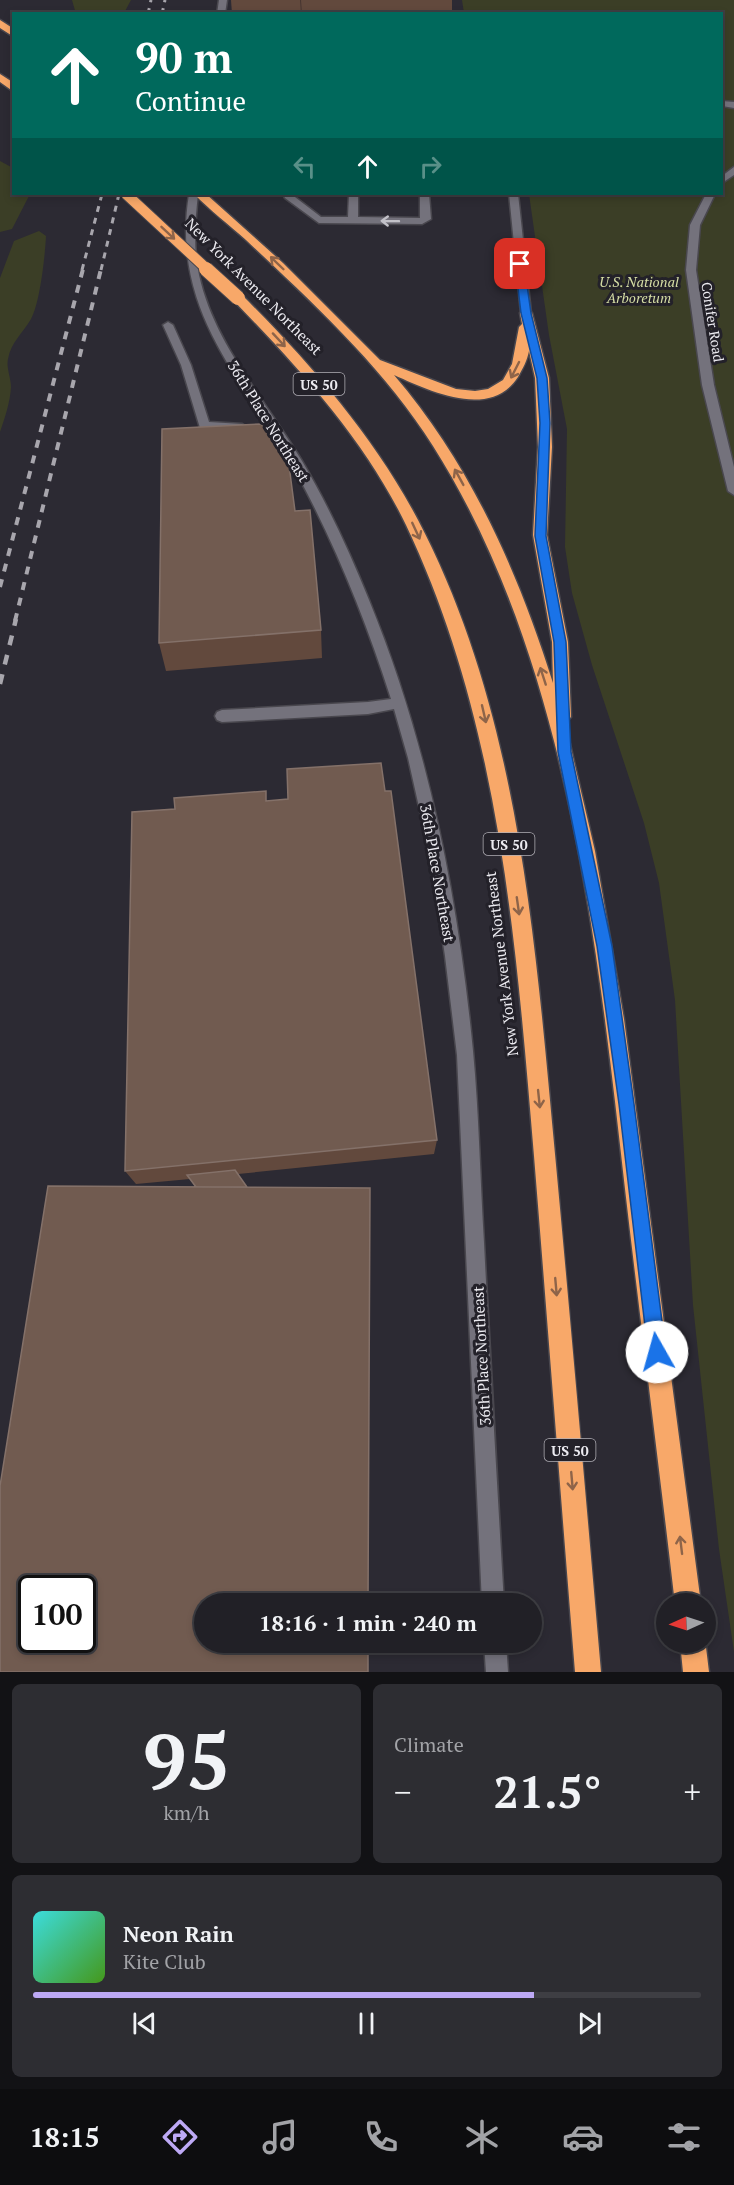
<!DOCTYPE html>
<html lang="en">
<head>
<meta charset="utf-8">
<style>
  :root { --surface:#212026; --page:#2d2d32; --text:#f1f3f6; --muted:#a2a3a7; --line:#3e3e43; --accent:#bda9f5 }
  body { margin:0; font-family:"PT Serif",serif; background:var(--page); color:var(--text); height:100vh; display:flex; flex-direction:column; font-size:22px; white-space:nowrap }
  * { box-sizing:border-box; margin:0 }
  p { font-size:20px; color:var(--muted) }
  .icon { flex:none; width:33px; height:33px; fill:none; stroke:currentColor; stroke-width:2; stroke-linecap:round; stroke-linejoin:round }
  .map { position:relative; height:1672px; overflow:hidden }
  .details { display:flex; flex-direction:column; gap:12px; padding:12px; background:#121215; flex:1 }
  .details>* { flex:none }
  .banner { position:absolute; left:12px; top:12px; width:711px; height:183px; border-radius:0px; box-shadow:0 3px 9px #0003,0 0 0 2px var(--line); background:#00695c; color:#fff; overflow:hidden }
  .needle { width:39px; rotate:267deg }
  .fabs { position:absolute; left:656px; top:1593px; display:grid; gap:12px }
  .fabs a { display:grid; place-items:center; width:60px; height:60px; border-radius:50%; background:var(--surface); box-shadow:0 3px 9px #0003,0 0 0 2px var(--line); font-size:30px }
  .speed { position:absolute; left:18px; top:1575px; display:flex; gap:12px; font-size:30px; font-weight:700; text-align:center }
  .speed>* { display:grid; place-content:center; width:78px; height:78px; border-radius:50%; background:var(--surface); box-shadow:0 3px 9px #0003,0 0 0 2px var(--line); line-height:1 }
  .speed .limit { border:3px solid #111; border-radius:9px; background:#fff; color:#111 }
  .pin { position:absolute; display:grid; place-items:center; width:51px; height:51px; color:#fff; margin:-26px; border-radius:12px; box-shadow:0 3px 9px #0006 }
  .me { position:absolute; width:66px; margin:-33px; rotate:353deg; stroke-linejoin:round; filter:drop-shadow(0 0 4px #0008) }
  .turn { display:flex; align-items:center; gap:21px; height:126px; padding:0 24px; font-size:27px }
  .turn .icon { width:78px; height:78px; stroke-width:2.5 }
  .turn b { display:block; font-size:42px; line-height:51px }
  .lanes { display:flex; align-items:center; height:57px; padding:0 24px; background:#0003; justify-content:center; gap:30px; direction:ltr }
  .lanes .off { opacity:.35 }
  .big { font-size:45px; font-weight:700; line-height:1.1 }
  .details .tile { flex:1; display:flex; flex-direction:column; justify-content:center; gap:9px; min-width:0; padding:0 21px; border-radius:9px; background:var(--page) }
  .details .dial { align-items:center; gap:0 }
  .dial b { font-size:78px; line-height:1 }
  .song { display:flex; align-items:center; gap:18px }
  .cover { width:72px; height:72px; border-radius:9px; background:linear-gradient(135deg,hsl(180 70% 55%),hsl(100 70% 35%)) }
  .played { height:6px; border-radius:3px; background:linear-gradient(90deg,var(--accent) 75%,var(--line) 75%) }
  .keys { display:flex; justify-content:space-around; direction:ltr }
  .heat { display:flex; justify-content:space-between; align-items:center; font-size:33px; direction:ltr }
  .details .tiles { flex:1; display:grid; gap:12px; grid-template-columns:1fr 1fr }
  .tile:last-child { grid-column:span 2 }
  .trip { position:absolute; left:194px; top:1593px; width:348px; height:60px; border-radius:30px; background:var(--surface); box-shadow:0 3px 9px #0003,0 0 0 2px var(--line); font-weight:700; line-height:60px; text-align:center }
  .dock { display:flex; height:96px; justify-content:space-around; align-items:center; background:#0d0d0f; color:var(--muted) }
  .dock .icon { width:42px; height:42px }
  .dock .selected { color:var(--accent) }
  .dock b { font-size:27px; color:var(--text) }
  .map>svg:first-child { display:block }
</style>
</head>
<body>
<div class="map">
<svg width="734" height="1672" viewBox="0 0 734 1672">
  <rect width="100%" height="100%" fill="#2c2a33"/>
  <path fill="#3b3e26" d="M 72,0 L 131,0 L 124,13 L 76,14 Z
    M 462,0 L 734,0 L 734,1652 L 719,1549 L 693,1305 L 675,1000 L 659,883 L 644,823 L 592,665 L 572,593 L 565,547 L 567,429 L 549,335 L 529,194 L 722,194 L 722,14 L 464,13 Z
    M 0,161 L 13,168 L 14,194 L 30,194 L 12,229 L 0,232 Z
    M 39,231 L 46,236 C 45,256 40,303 31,319 C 23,333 11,342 8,359 C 6,368 11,378 11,387 C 10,403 5,417 0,432 L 0,278 L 14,241 Z"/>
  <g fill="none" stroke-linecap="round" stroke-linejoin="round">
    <g stroke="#49474e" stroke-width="3">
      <path id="minor" d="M 219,0 L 227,0 L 225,14 L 217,14 Z
        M 722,101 L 734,102 L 734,108 L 722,106 Z
        M 734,167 L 734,175 L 722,183 L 722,176 Z
        M 189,194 L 198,194 C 195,221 193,248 199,275 C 214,344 266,401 302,461 C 328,505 350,553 369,600 C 428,744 458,897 473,1051 C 479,1115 480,1179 484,1243 C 490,1363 497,1483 504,1604 L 482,1604 L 457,1055 L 445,956 L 430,856 L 408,758 L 394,709 L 368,714 L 222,722 L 217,720 L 215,716 L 217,712 L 222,710 L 368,702 L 391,699 C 368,627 340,556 305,489 C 253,387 169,319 189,194 Z
        M 283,194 L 291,194 L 321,217 L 348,217 L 349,194 L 358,194 L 358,217 L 420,218 L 420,194 L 429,194 L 431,219 L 422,224 L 319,223 L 285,198 Z
        M 509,194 L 518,194 L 531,313 L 526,316 L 521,313 Z
        M 706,194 L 715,194 L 700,225 L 696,270 L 714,385 L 734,467 L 734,495 L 728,491 L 702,385 L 686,270 L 690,225 Z
        M 168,322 L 173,325 L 191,365 L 209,422 L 242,424 L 248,428 L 246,431 L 200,428 L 181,365 L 163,325 Z
        M 484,1642 L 506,1642 L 508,1672 L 486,1672 Z"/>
    </g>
    <g stroke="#49474e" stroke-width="3">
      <path id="highway" d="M 0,20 L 14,29 L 14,37 L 0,28 Z
        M 0,74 L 14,83 L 14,92 L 0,82 Z
        M 194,194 L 206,194 L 283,263 L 380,360 L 456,389 L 475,391 L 488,389 L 503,380 L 512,364 L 519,327 L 522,324 L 520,313 L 526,309 L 532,313 L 549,378 L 552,447 L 547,535 L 568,642 L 571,717 L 565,723 L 595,851 L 624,1019 L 701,1604 L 675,1604 C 659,1465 641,1327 625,1189 C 597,943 568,659 433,446 C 384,368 313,303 246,240 C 229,225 210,210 194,194 ZM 529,351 L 535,378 L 538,447 L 533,535 L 552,642 L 553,683 C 518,572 471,465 394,375 C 430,391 490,420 518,377 C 523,368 527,361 529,351 Z
        M 238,294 L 242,295 C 310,363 373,435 418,520 C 519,713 535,940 555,1154 C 571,1326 586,1499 601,1672 L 575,1672 C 561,1500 548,1328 534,1156 C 516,942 500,723 406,525 C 365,440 299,368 234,301 L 232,298 Z
        M 705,1639 L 709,1672 L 683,1672 L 680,1642 L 705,1642 Z"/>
    </g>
    <use href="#minor" fill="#74727c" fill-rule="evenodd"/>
    <use href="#highway" fill="#f8a869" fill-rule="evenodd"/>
    <path stroke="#a8a6ad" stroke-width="3" stroke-dasharray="6 6" stroke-linecap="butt" d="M 148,14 L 151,0
      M 162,14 L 165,0
      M 82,270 L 102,194
      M 101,270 L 119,194"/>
    <path stroke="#a8a6ad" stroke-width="4" stroke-dasharray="8 8" stroke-linecap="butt" d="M 0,587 L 83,269
      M 15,621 L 101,269"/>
    <path stroke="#a8a6ad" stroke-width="4.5" stroke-dasharray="10 10" stroke-linecap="butt" d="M 0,684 L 16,619"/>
    <g stroke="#49474e" stroke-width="12" stroke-linecap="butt">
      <path id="highway-bridge-far1" d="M 126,194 L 208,270"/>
    </g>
    <g stroke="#49474e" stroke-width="16" stroke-linecap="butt">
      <path id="highway-bridge" d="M 206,269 L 238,298"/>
    </g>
    <use href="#highway-bridge-far1" stroke="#f8a869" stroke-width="10"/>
    <use href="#highway-bridge" stroke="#f8a869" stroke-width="14"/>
  </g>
  <path fill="#62493d" d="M 231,0 L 452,0 L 452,14 L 232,14 Z
    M 295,511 L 321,630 L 322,658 L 166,671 L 159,643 Z
    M 385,791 L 437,1140 L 434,1154 L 238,1174 L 247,1187 L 195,1187 L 190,1179 L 136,1184 L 125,1171 L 268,801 Z"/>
  <path fill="#463531" d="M 300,0 L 301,0 L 302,14 L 301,14 Z"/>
  <path fill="#715b50" stroke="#847169" stroke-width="1.5" fill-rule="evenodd" d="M 261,424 L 287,450 L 295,511 L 310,510 L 321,630 L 159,643 L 162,429 Z
    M 381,763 L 385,791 L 391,791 L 437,1140 L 125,1171 L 132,812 L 175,809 L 174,798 L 266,791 L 266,801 L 288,799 L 287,769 Z
    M 235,1170 L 247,1187 L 196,1187 L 187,1175 Z
    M 48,1186 L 370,1188 L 368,1604 L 204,1604 L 204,1642 L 368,1642 L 368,1672 L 0,1672 L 0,1486 ZM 32,1588 L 82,1588 L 82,1640 L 32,1640 Z"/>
  <defs><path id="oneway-shaft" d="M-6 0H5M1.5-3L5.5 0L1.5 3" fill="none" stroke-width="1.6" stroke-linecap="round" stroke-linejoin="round" transform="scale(1.5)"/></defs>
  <use stroke="#c2c1c8" href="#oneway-shaft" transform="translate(390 221) rotate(-179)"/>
  <g stroke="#8e6449">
    <use href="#oneway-shaft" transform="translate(168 233) rotate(43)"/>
    <use href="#oneway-shaft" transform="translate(277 263) rotate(-136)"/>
    <use href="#oneway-shaft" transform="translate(279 340) rotate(47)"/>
    <use href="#oneway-shaft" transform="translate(515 370) rotate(117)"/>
    <use href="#oneway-shaft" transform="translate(459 477) rotate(-119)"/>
    <use href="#oneway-shaft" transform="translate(416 531) rotate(65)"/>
    <use href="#oneway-shaft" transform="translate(543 676) rotate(-108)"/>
    <use href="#oneway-shaft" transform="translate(484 714) rotate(77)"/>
    <use href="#oneway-shaft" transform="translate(518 906) rotate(82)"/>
    <use href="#oneway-shaft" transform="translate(539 1099) rotate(84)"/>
    <use href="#oneway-shaft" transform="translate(556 1287) rotate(85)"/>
    <use href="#oneway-shaft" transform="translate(572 1481) rotate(85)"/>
    <use href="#oneway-shaft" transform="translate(681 1545) rotate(-97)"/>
  </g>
  <path fill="#1a73e8" stroke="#114b97" stroke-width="1.5" d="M 520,261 L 524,264 L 531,313 L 547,378 L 550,423 L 546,536 L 566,642 L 571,752 L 612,946 L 634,1104 L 666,1352 L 663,1358 L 657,1361 L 650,1358 L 648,1352 L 619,1104 L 597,946 L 558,752 L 554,642 L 535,536 L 540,423 L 537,378 L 521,313 L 515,264 Z"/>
  <g text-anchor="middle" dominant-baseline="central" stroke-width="6" stroke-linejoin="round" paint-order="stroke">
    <g font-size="14" font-style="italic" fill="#d6dea5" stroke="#232129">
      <text x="639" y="281">U.S. National<tspan x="639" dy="16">Arboretum</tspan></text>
    </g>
    <g font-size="14" fill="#ecebf1" stroke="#232129">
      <text transform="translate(713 322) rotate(81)">Conifer Road</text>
    </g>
    <g fill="#232129" stroke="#b0aeb5" stroke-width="1.5">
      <rect x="293.5" y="373" width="51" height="22" rx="4.5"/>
      <rect x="483.5" y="833" width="51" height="22" rx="4.5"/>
      <rect x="544.5" y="1439" width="51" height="22" rx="4.5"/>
    </g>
    <g font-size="14" font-weight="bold" fill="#ecebf1">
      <text x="319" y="384">US 50</text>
      <text x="509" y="844">US 50</text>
      <text x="570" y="1450">US 50</text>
    </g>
    <g font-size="15" fill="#ecebf1" stroke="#232129">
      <text transform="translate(254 286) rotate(45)">New York Avenue Northeast</text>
      <text transform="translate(269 421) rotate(58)">36th Place Northeast</text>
      <text transform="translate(438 873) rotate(80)">36th Place Northeast</text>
      <text transform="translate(501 964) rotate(-97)">New York Avenue Northeast</text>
      <text transform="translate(481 1356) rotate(-93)">36th Place Northeast</text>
    </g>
  </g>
</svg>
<div class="fabs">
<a><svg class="needle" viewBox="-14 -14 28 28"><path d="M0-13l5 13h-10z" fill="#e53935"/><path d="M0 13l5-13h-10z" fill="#a2a3a7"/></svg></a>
</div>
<div class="speed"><div class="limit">100</div></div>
<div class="pin" style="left:520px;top:264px;background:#d93025"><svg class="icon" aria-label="arrive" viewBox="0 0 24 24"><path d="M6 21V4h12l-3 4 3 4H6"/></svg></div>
<svg class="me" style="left:657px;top:1352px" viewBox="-20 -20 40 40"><circle r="19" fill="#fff"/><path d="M0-13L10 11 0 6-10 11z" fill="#1a73e8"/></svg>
<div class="trip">18:16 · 1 min · 240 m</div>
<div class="banner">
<div class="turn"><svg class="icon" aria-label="ahead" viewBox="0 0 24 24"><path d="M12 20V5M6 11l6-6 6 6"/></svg><div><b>90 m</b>Continue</div></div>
<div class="lanes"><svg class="icon off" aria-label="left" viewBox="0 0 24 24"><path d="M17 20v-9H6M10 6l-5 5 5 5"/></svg><svg class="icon" aria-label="ahead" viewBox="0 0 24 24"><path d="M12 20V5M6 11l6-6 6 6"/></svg><svg class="icon off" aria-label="right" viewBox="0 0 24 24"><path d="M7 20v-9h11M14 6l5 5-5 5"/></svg></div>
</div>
</div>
<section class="details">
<div class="tiles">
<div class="tile dial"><b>95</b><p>km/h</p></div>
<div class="tile"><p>Climate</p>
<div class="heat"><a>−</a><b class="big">21.5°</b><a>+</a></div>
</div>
<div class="tile">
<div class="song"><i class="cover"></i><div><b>Neon Rain</b><p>Kite Club</p></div></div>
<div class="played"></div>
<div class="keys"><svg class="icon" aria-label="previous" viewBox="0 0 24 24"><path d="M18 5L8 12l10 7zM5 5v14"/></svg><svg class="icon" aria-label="pause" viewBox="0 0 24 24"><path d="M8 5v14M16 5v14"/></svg><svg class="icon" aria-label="next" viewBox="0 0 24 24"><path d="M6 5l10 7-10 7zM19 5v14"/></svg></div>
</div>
</div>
</section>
<nav class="dock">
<b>18:15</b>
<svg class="icon selected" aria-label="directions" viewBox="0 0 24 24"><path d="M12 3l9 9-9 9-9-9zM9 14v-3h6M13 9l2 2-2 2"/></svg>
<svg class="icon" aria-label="music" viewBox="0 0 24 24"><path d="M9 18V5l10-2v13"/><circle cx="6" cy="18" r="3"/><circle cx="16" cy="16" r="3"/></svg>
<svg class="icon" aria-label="phone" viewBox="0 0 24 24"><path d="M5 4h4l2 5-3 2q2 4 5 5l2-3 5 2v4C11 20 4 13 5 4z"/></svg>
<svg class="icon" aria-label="climate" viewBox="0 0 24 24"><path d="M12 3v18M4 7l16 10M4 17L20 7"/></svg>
<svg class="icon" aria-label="car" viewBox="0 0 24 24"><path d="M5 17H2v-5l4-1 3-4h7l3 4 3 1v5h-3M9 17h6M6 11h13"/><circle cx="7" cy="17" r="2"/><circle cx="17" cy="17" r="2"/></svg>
<svg class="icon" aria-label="filters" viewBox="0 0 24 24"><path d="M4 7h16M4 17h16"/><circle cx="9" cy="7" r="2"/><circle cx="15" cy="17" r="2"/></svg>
</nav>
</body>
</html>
